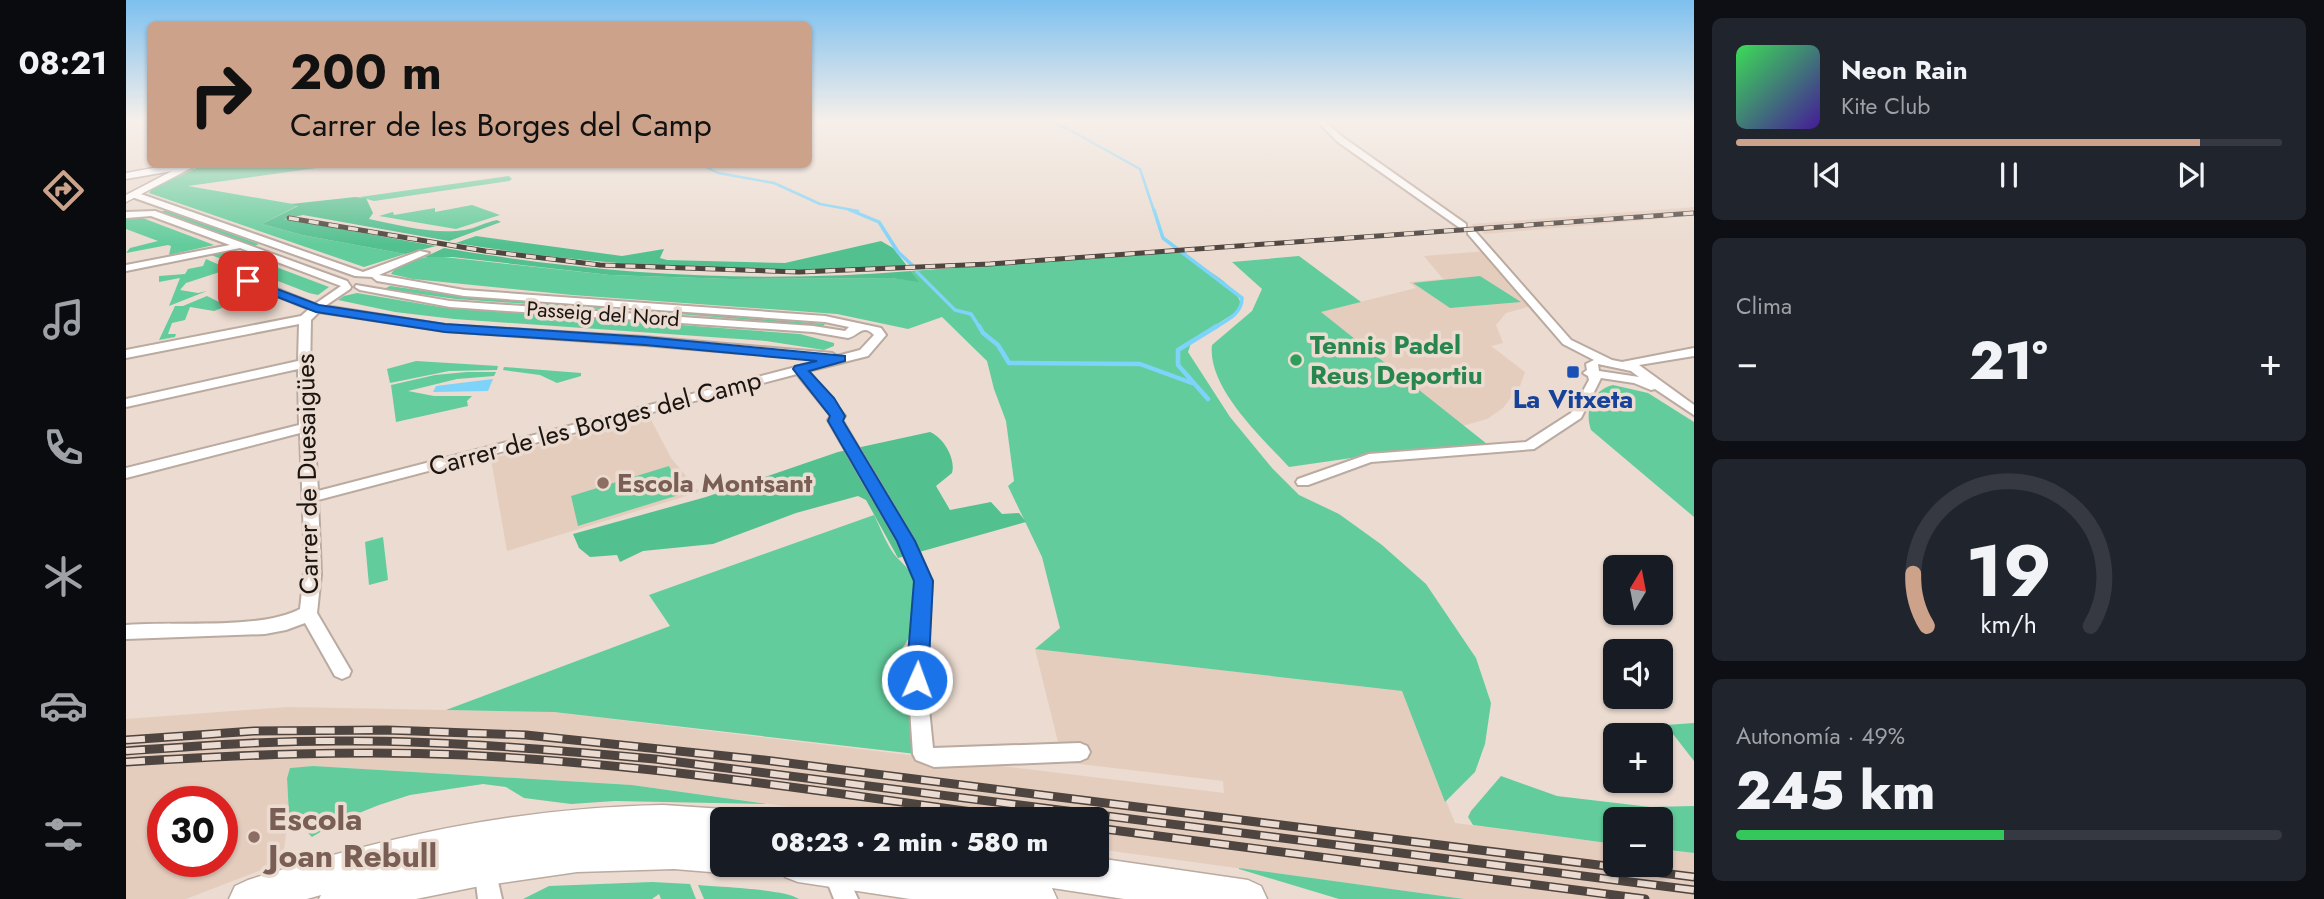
<!DOCTYPE html>
<html lang="es">
<head>
<meta charset="utf-8">
<style>
  :root { --surface:#171b24; --page:#20242c; --text:#f1f3f6; --muted:#9ea1a6; --line:#363941; --accent:#cda28a }
  body { margin:0; font-family:Jost,sans-serif; background:var(--page); color:var(--text); height:100vh; display:flex; flex-direction:column; font-size:26px; white-space:nowrap }
  * { box-sizing:border-box; margin:0 }
  p { font-size:23px; color:var(--muted) }
  .icon { flex:none; width:38px; height:38px; fill:none; stroke:currentColor; stroke-width:2; stroke-linecap:round; stroke-linejoin:round }
  .map { position:relative; flex:1; overflow:hidden }
  .sheet { display:flex; flex-direction:column; gap:18px; padding:18px; background:#0d0f14; width:630px }
  .sheet>* { flex:none }
  .banner { position:absolute; left:21px; top:21px; width:665px; height:147px; border-radius:10px; box-shadow:0 2px 5px #0004; background:#cda28a; color:#111; overflow:hidden }
  .needle { width:46px; rotate:10deg }
  .tools { position:absolute; left:1477px; top:555px; display:grid; gap:14px }
  .tools a { display:grid; place-items:center; width:70px; height:70px; border-radius:10px; background:var(--surface); box-shadow:0 2px 5px #0004; font-size:35px }
  .speed { position:absolute; left:21px; top:786px; display:flex; gap:14px; font-size:35px; font-weight:700; text-align:center }
  .speed>* { display:grid; place-content:center; width:91px; height:91px; border-radius:50%; background:var(--surface); box-shadow:0 2px 5px #0004; line-height:1 }
  .speed .limit { border:10px solid #d22; background:#fff; color:#111 }
  .pin { position:absolute; display:grid; place-items:center; width:60px; height:60px; color:#fff; margin:-30px; border-radius:14px; box-shadow:0 4px 10px #0006 }
  .me { position:absolute; width:77px; margin:-38px; rotate:2deg; stroke-linejoin:round; filter:drop-shadow(0 0 5px #0008) }
  .turn { display:flex; align-items:center; gap:24px; height:147px; padding:0 28px; font-size:32px }
  .turn .icon { width:91px; height:91px; stroke-width:2.5 }
  .turn b { display:block; font-size:49px; line-height:60px }
  .big { font-size:52px; font-weight:800; line-height:1.1 }
  .sheet .tile { flex:1; display:flex; flex-direction:column; justify-content:center; gap:10px; min-width:0; padding:0 24px; border-radius:10px; background:var(--page) }
  .sheet .dial { align-items:center; gap:0 }
  .dial svg { height:182px; overflow:visible; fill:none; stroke:var(--line); stroke-width:7; stroke-linecap:round; text-anchor:middle }
  .dial text { fill:var(--text); stroke:none }
  .song { display:flex; align-items:center; gap:21px }
  .cover { width:84px; height:84px; border-radius:10px; background:linear-gradient(135deg,hsl(130 70% 55%),hsl(260 70% 35%)) }
  .played { height:7px; border-radius:4px; background:linear-gradient(90deg,var(--accent) 85%,var(--line) 85%) }
  .keys { display:flex; justify-content:space-around; direction:ltr }
  .heat { display:flex; justify-content:space-between; align-items:center; font-size:38px; direction:ltr }
  .charge { height:10px; border-radius:5px; background:linear-gradient(90deg,#34c759 49%,var(--line) 0) }
  .trip { position:absolute; left:584px; top:807px; width:399px; height:70px; border-radius:10px; background:var(--surface); box-shadow:0 2px 5px #0004; font-weight:800; line-height:70px; text-align:center }
  main { display:flex; flex:1; min-height:0 }
  .tabs { display:flex; flex-direction:column; width:126px; justify-content:space-around; align-items:center; background:#090b0e; color:var(--muted) }
  .tabs .icon { width:49px; height:49px }
  .tabs .active { color:var(--accent) }
  .tabs b { font-size:32px; color:var(--text) }
  .map>svg:first-child { display:block }
</style>
</head>
<body>
<main>
<nav class="tabs">
<b>08:21</b>
<svg class="icon active" aria-label="directions" viewBox="0 0 24 24"><path d="M12 3l9 9-9 9-9-9zM9 14v-3h6M13 9l2 2-2 2"/></svg>
<svg class="icon" aria-label="music" viewBox="0 0 24 24"><path d="M9 18V5l10-2v13"/><circle cx="6" cy="18" r="3"/><circle cx="16" cy="16" r="3"/></svg>
<svg class="icon" aria-label="phone" viewBox="0 0 24 24"><path d="M5 4h4l2 5-3 2q2 4 5 5l2-3 5 2v4C11 20 4 13 5 4z"/></svg>
<svg class="icon" aria-label="climate" viewBox="0 0 24 24"><path d="M12 3v18M4 7l16 10M4 17L20 7"/></svg>
<svg class="icon" aria-label="car" viewBox="0 0 24 24"><path d="M5 17H2v-5l4-1 3-4h7l3 4 3 1v5h-3M9 17h6M6 11h13"/><circle cx="7" cy="17" r="2"/><circle cx="17" cy="17" r="2"/></svg>
<svg class="icon" aria-label="filters" viewBox="0 0 24 24"><path d="M4 7h16M4 17h16"/><circle cx="9" cy="7" r="2"/><circle cx="15" cy="17" r="2"/></svg>
</nav>
<div class="map">
<svg width="1568" height="899" viewBox="0 0 1568 899">
  <rect width="100%" height="100%" fill="#ebdbd0"/>
  <path fill="#e5cdbe" fill-rule="evenodd" d="M 1568,207 L 1568,216 L 1359,234 L 1345,224 Z
    M 1362,251 L 1409,305 L 1380,313 L 1370,325 L 1377,343 L 1365,346 L 1399,372 L 1394,386 L 1377,408 L 1361,419 L 1336,426 L 1194,312 L 1290,288 L 1283,282 L 1317,279 L 1298,256 Z
    M 523,416 L 545,458 L 573,492 L 381,551 L 365,459 Z
    M 909,649 L 1276,691 L 1329,823 L 1489,844 L 1489,864 L 1535,864 L 1535,849 L 1568,853 L 1568,899 L 1338,899 L 971,849 L 971,819 L 753,819 L 506,785 L 187,766 L 164,768 L 161,778 L 163,814 L 156,862 L 60,899 L 0,899 L 0,719 L 162,707 L 428,712 L 1098,793 L 1097,781 L 937,762 ZM 37,802 L 96,802 L 96,861 L 37,861 Z"/>
  <path fill="#63cc9c" d="M 77,165 L 212,165 L 62,186 L 173,205 L 136,224 L 176,235 L 279,254 L 238,267 L 23,193 L 27,188 Z
    M 383,176 L 386,179 L 383,181 L 248,201 L 234,197 Z
    M 346,205 L 374,215 L 330,229 L 253,216 L 267,212 L 268,215 L 309,208 L 309,212 Z
    M 40,210 L 133,244 L 126,247 L 32,213 Z
    M 14,217 L 88,245 L 43,255 L 45,246 L 42,245 L 0,253 L 4,248 L 32,241 L 0,229 L 0,218 Z
    M 104,251 L 113,253 L 203,287 L 192,295 L 183,293 L 85,255 Z
    M 1054,252 C 1074,268 1105,279 1115,303 L 1112,311 L 1077,333 L 1065,343 L 1062,352 L 1104,417 L 1146,468 L 1173,495 L 1213,514 L 1256,545 L 1300,584 L 1350,658 L 1365,703 L 1359,744 L 1349,772 L 1319,802 L 1276,691 L 909,649 L 934,628 L 916,557 L 882,486 L 888,481 L 880,421 L 868,389 L 861,361 L 816,317 L 782,329 L 711,314 L 446,295 L 287,279 L 265,274 C 272,263 296,257 309,256 L 484,275 L 604,279 L 765,278 L 792,281 L 785,271 Z
    M 1173,256 L 1235,302 L 1195,312 L 1361,444 L 1281,450 L 1163,467 C 1136,438 1081,387 1086,345 L 1126,311 L 1136,289 L 1106,262 Z
    M 80,259 L 103,269 L 60,283 L 54,290 L 72,293 L 81,291 L 43,306 L 54,278 L 33,282 L 33,276 L 59,274 L 62,269 L 77,266 Z
    M 1354,276 L 1395,302 L 1324,308 L 1287,283 Z
    M 264,286 L 341,297 L 483,307 L 474,309 L 330,299 L 258,289 Z
    M 231,293 L 314,307 L 674,334 L 708,343 L 708,346 L 698,350 L 640,341 L 328,319 L 269,312 L 212,300 L 218,296 Z
    M 81,296 L 101,306 L 88,311 L 64,307 L 59,320 L 46,323 L 42,334 L 50,334 L 49,337 L 33,340 L 49,306 L 57,306 Z
    M 509,309 L 699,324 L 697,326 L 504,310 Z
    M 290,361 L 372,366 L 371,370 L 323,371 L 264,383 L 261,369 Z
    M 378,367 L 455,373 L 455,376 L 431,383 L 414,375 L 377,370 Z
    M 341,372 L 370,372 L 368,376 L 331,379 L 282,391 L 308,396 L 346,396 L 341,401 L 342,406 L 270,422 L 265,385 L 309,375 Z
    M 1487,385 L 1522,393 L 1568,422 L 1568,517 L 1465,430 C 1458,410 1467,390 1487,385 Z
    M 543,466 L 556,494 L 452,526 L 445,496 Z
    M 748,515 C 754,527 760,543 768,554 C 775,563 785,569 788,580 C 794,604 790,635 772,653 L 785,673 L 790,754 L 428,712 L 320,710 L 544,626 L 523,595 Z
    M 257,537 L 262,580 L 243,585 L 239,542 Z
    M 1568,723 L 1568,761 L 1540,725 Z
    M 187,766 L 506,785 L 641,804 L 489,801 L 445,804 L 398,798 L 380,787 L 357,784 L 284,795 L 253,805 L 213,821 L 186,837 L 172,823 L 172,814 L 163,814 L 161,778 L 164,768 Z
    M 1375,776 L 1431,796 L 1524,807 L 1568,806 L 1568,853 L 1535,849 L 1535,819 L 1489,819 L 1489,844 L 1347,825 L 1342,817 L 1345,811 Z
    M 1113,869 L 1113,868 L 1338,899 L 1213,899 Z
    M 526,882 L 564,884 L 570,899 L 535,899 L 533,894 L 526,899 L 397,899 L 423,886 Z
    M 572,885 C 592,887 660,889 673,899 L 578,899 Z"/>
  <path fill="#53c090" d="M 229,197 L 240,198 L 247,213 L 243,219 C 273,225 308,235 339,230 C 350,228 360,222 371,220 L 375,222 L 323,241 L 177,215 L 158,219 L 310,246 L 279,254 L 176,235 L 136,224 L 172,206 L 165,204 Z
    M 350,236 L 496,256 L 538,249 L 534,258 L 541,260 L 659,263 L 755,241 L 767,248 L 782,267 C 631,274 479,268 330,243 Z
    M 318,248 C 471,274 630,284 785,271 L 793,282 L 765,278 L 604,279 L 484,275 L 326,257 L 299,257 Z
    M 804,432 C 818,438 830,459 826,473 L 810,486 L 824,510 L 865,502 L 876,514 L 893,513 L 900,522 L 772,558 L 740,500 L 732,496 L 670,513 L 587,544 L 517,551 L 494,562 L 491,555 L 464,557 L 453,548 L 447,534 L 580,497 L 712,452 Z"/>
  <path fill="#7dd3f9" d="M 367,379 L 362,391 L 307,392 L 310,386 Z"/>
  <g fill="none" stroke-linecap="round" stroke-linejoin="round">
    <path stroke="#7dd3f9" stroke-width="2.5" d="M 917,119 L 942,129 L 1014,169 L 1028,211
      M 583,164 L 580,167 L 592,173 L 648,183 L 694,204 L 732,211"/>
    <path stroke="#7dd3f9" stroke-width="3.5" d="M 724,210 L 753,222 L 772,252 L 786,265
      M 1028,210 L 1037,238 L 1116,298 C 1116,314 1101,320 1088,328
      M 791,272 L 829,310 L 845,314 L 854,328"/>
    <path stroke="#7dd3f9" stroke-width="4.5" d="M 853,326 L 857,333 L 872,345 L 883,363 L 1014,364 L 1066,383
      M 1082,399 L 1052,365 L 1052,350 L 1091,326"/>
    <g stroke="#baaaa0" stroke-width="4">
      <path id="minor" d="M 1189,119 L 1196,119 L 1218,138 L 1340,224 L 1340,228 L 1334,228 L 1212,142 Z
        M 6,193 L 12,193 L 237,272 L 294,251 L 303,253 L 253,275 L 338,290 L 699,316 L 755,328 L 760,335 L 742,356 L 682,371 L 719,416 L 716,420 L 788,541 L 806,581 L 800,679 L 807,748 L 954,743 L 961,746 L 964,752 L 961,758 L 954,761 L 808,767 L 790,760 L 787,754 L 782,679 L 790,581 L 772,541 L 702,420 L 705,416 L 671,374 L 192,500 L 195,574 L 191,613 L 225,671 L 223,676 L 216,679 L 209,676 L 179,623 L 160,630 L 139,634 L 0,639 L 0,625 C 48,621 135,630 174,609 L 179,564 L 174,433 L 0,478 L 0,468 L 173,425 L 172,369 L 0,407 L 0,399 L 172,361 L 173,324 L 0,358 L 0,350 L 175,316 L 183,309 L 96,274 L 96,270 L 104,270 L 189,304 L 215,286 L 114,248 L 0,271 L 0,265 L 104,245 L 25,216 L 0,218 L 0,212 L 29,211 L 221,281 L 225,287 L 224,289 L 199,306 L 319,325 L 519,337 L 706,353 L 711,356 L 734,350 L 748,335 C 737,323 732,336 722,338 L 687,332 L 324,307 L 234,290 L 229,287 L 230,285 L 324,301 L 687,326 L 719,331 L 723,327 L 699,322 L 338,296 L 251,281 L 246,277 L 229,276 L 6,197 ZM 193,312 L 319,331 L 519,345 L 697,360 L 192,491 L 184,373 L 185,320 Z
        M 1342,230 L 1348,230 L 1445,340 L 1486,360 L 1496,362 L 1568,348 L 1568,356 L 1513,365 L 1568,405 L 1568,415 L 1529,389 L 1525,390 L 1508,383 L 1475,378 L 1455,418 L 1408,449 L 1245,462 L 1182,485 L 1172,485 L 1170,482 L 1172,479 L 1243,454 L 1400,442 L 1445,413 L 1463,380 L 1462,376 L 1457,373 L 1461,370 L 1460,364 L 1468,360 L 1437,344 L 1342,234 ZM 1472,364 L 1505,371 L 1513,377 L 1473,371 Z
        M 359,857 L 367,860 L 376,899 L 352,899 L 348,868 L 351,860 Z
        M 704,864 L 717,866 L 732,899 L 708,899 L 698,874 L 701,866 Z"/>
    </g>
    <g stroke="#baaaa0" stroke-width="3">
      <path id="tertiary" d="M 49,164 L 73,164 L 0,202 L 0,195 L 46,171 L 0,179 L 0,173 Z"/>
    </g>
    <g stroke="#baaaa0" stroke-width="3">
      <path id="primary" d="M 537,805 L 597,809 L 610,814 L 612,819 L 597,819 L 597,864 L 611,864 L 610,868 L 597,873 L 548,869 L 451,872 L 354,886 L 290,899 L 193,899 L 195,895 L 181,899 L 103,899 L 109,886 L 122,880 C 262,836 389,808 537,805 Z
        M 971,858 L 1122,880 L 1135,886 L 1141,899 L 998,899 L 926,888 L 931,899 L 784,899 L 672,882 L 659,877 L 654,864 L 803,864 L 875,875 L 871,864 L 971,864 Z"/>
    </g>
    <use href="#minor" fill="#fff" fill-rule="evenodd"/>
    <use href="#tertiary" fill="#fff" fill-rule="evenodd"/>
    <use href="#primary" fill="#fff" fill-rule="evenodd"/>
    <g stroke="#4e4540" stroke-width="5">
      <path id="rail-far1" d="M 163,218 L 359,251 L 474,265 L 673,272 L 864,264 L 1568,213"/>
    </g>
    <g stroke="#4e4540" stroke-width="9">
      <path id="rail" d="M 0,740 L 128,731 L 261,730 L 400,735 L 638,760 L 1568,877
        M 0,751 C 75,746 150,740 225,741 C 326,741 428,750 529,759 L 1568,890
        M 0,762 C 113,755 226,750 339,755 C 527,764 712,794 898,819
        M 971,828 L 1519,899"/>
    </g>
    <use href="#rail-far1" stroke="#ebdbd0" stroke-width="3.5" stroke-dasharray="10" stroke-linecap="butt"/>
    <use href="#rail" stroke="#ebdbd0" stroke-width="6" stroke-dasharray="19" stroke-linecap="butt"/>
  </g>
  <linearGradient id="sky" x2="0" y2="1"><stop stop-color="#7dc0ef"/><stop offset="0.49" stop-color="#f6efea"/><stop offset="1" stop-color="#f6efea" stop-opacity="0"/></linearGradient>
  <rect width="1568" height="245" fill="url(#sky)"/>
  <path fill="#1a73e8" stroke="#114b97" stroke-width="2" d="M 122,278 L 193,305 L 319,324 L 519,337 L 719,356 L 719,361 L 683,371 L 708,398 L 719,416 L 717,421 L 789,541 L 807,581 L 802,680 L 799,686 L 791,688 L 783,686 L 780,680 L 788,581 L 771,541 L 702,421 L 704,416 L 667,369 L 669,366 L 691,361 L 519,345 L 319,332 L 190,312 L 118,284 L 118,279 Z"/>
  <circle fill="#2e9e5b" stroke="#ebdbd0" stroke-width="2.5" cx="1170" cy="360" r="7"/>
  <rect fill="#1a4fb4" stroke="#ebdbd0" stroke-width="2.5" x="1440" y="365" width="14" height="14" rx="3.5"/>
  <g fill="#8d6e63" stroke="#ebdbd0" stroke-width="2.5">
    <circle cx="477" cy="483" r="7"/>
    <circle cx="128" cy="837" r="7"/>
  </g>
  <g text-anchor="middle" dominant-baseline="central" stroke-width="7" stroke-linejoin="round" paint-order="stroke">
    <g font-size="21" fill="#1b1512" stroke="#ebdbd0">
      <text transform="translate(477 314) rotate(4)">Passeig del Nord</text>
    </g>
    <g font-size="26" font-weight="bold" fill="#27864d" stroke="#ebdbd0" text-anchor="start">
      <text x="1184" y="345">Tennis Padel<tspan x="1184" dy="30">Reus Deportiu</tspan></text>
    </g>
    <g font-size="26" font-weight="bold" fill="#164399" stroke="#ebdbd0">
      <text x="1447" y="399">La Vitxeta</text>
    </g>
    <g font-size="26" fill="#1b1512" stroke="#ebdbd0">
      <text transform="translate(469 423) rotate(-15)">Carrer de les Borges del Camp</text>
      <text transform="translate(181 474) rotate(-91)">Carrer de Duesaigües</text>
    </g>
    <g font-size="26" font-weight="bold" fill="#785e54" stroke="#ebdbd0" text-anchor="start">
      <text x="491" y="483">Escola Montsant</text>
    </g>
    <g font-size="32" font-weight="bold" fill="#785e54" stroke="#ebdbd0" text-anchor="start">
      <text x="142" y="819">Escola<tspan x="142" dy="37">Joan Rebull</tspan></text>
    </g>
  </g>
</svg>
<div class="tools">
<a><svg class="needle" viewBox="-14 -14 28 28"><path d="M0-13l5 13h-10z" fill="#e53935"/><path d="M0 13l5-13h-10z" fill="#9ea1a6"/></svg></a>
<a><svg class="icon" aria-label="sound" viewBox="0 0 24 24"><path d="M4 9h4l5-4v14l-5-4H4zM17 9q2 3 0 6"/></svg></a>
<a>+</a>
<a>−</a>
</div>
<div class="speed"><div class="limit">30</div></div>
<div class="pin" style="left:122px;top:281px;background:#d93025"><svg class="icon" aria-label="arrive" viewBox="0 0 24 24"><path d="M6 21V4h12l-3 4 3 4H6"/></svg></div>
<svg class="me" style="left:791px;top:680px" viewBox="-20 -20 40 40"><circle r="17" fill="#1a73e8" stroke="#fff" stroke-width="3"/><path d="M0-11L8 9 0 5-8 9z" fill="#fff"/></svg>
<div class="trip">08:23 · 2 min · 580 m</div>
<div class="banner">
<div class="turn"><svg class="icon" aria-label="right" viewBox="0 0 24 24"><path d="M7 20v-9h11M14 6l5 5-5 5"/></svg><div><b>200 m</b>Carrer de les Borges del Camp</div></div>
</div>
</div>
<section class="sheet">
<div class="tile">
<div class="song"><i class="cover"></i><div><b>Neon Rain</b><p>Kite Club</p></div></div>
<div class="played"></div>
<div class="keys"><svg class="icon" aria-label="previous" viewBox="0 0 24 24"><path d="M18 5L8 12l10 7zM5 5v14"/></svg><svg class="icon" aria-label="pause" viewBox="0 0 24 24"><path d="M8 5v14M16 5v14"/></svg><svg class="icon" aria-label="next" viewBox="0 0 24 24"><path d="M6 5l10 7-10 7zM19 5v14"/></svg></div>
</div>
<div class="tile"><p>Clima</p>
<div class="heat"><a>−</a><b class="big">21°</b><a>+</a></div>
</div>
<div class="tile dial"><svg viewBox="0 0 100 80">
<path d="M14 69A42 42 0 1 1 86 69"/>
<path d="M14 69A42 42 0 0 1 8 46" stroke="#cda28a"/>
<text x="50" y="56" font-size="32" font-weight="700">19</text>
<text x="50" y="72" font-size="11">km/h</text>
</svg></div>
<div class="tile"><p>Autonomía · 49%</p><b class="big">245 km</b><div class="charge"></div></div>
</section>
</main>
</body>
</html>
